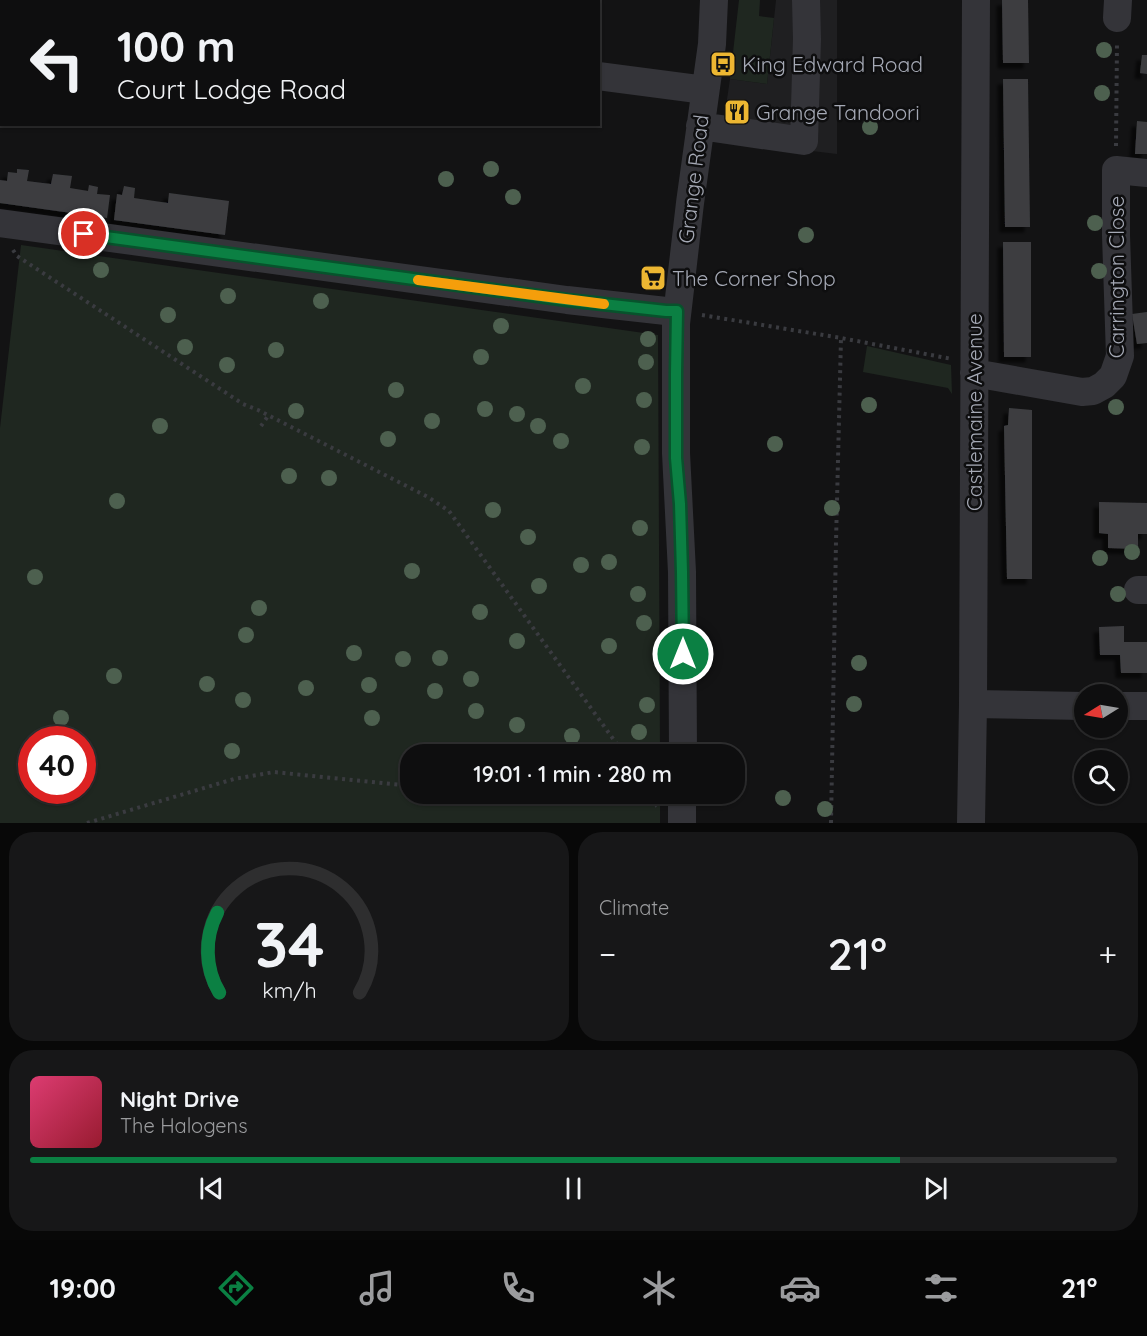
<!DOCTYPE html>
<html lang="en">
<head>
<meta charset="utf-8">
<style>
  :root { --surface:#0e0e0f; --page:#171718; --text:#f1f3f6; --muted:#9b9c9e; --line:#2e2e2f; --accent:#0b8043 }
  body { margin:0; font-family:Quicksand,sans-serif; background:var(--page); color:var(--text); height:100vh; display:flex; flex-direction:column; font-size:22px; white-space:nowrap }
  * { box-sizing:border-box; margin:0 }
  p { font-size:20px; color:var(--muted) }
  .icon { flex:none; width:33px; height:33px; fill:none; stroke:currentColor; stroke-width:2; stroke-linecap:round; stroke-linejoin:round }
  .map { position:relative; height:823px; overflow:hidden }
  .panel { display:flex; flex-direction:column; gap:9px; padding:9px; background:#080808; flex:1 }
  .panel>* { flex:none }
  .banner { position:absolute; left:0px; top:0px; width:600px; height:126px; box-shadow:0 2px 4px #0004,0 0 0 2px var(--line); background:#0e0e0f; color:var(--text); overflow:hidden }
  .needle { width:39px; rotate:259deg }
  .tools { position:absolute; left:1074px; top:684px; display:grid; gap:12px }
  .tools a { display:grid; place-items:center; width:54px; height:54px; border-radius:50%; background:var(--surface); box-shadow:0 2px 4px #0004,0 0 0 2px var(--line); font-size:30px }
  .speed { position:absolute; left:18px; top:726px; display:flex; gap:12px; font-size:30px; font-weight:700; text-align:center }
  .speed>* { display:grid; place-content:center; width:78px; height:78px; border-radius:50%; background:var(--surface); box-shadow:0 2px 4px #0004,0 0 0 2px var(--line); line-height:1 }
  .speed .limit { border:9px solid #d22; background:#fff; color:#111 }
  .pin { position:absolute; display:grid; place-items:center; width:51px; height:51px; color:#fff; margin:-26px; border:3px solid #fff; border-radius:50%; box-shadow:0 2px 6px #0007 }
  .me { position:absolute; width:66px; margin:-33px; rotate:0deg; stroke-linejoin:round; filter:drop-shadow(0 0 4px #0008) }
  .turn { display:flex; align-items:center; gap:21px; height:126px; padding:0 18px; font-size:27px }
  .turn .icon { width:78px; height:78px; stroke-width:2.5 }
  .turn b { display:block; font-size:42px; line-height:51px }
  .big { font-size:45px; font-weight:600; line-height:1.1 }
  .panel .tile { flex:1; display:flex; flex-direction:column; justify-content:center; gap:9px; min-width:0; padding:0 21px; border-radius:24px; background:var(--page) }
  .panel .dial { align-items:center; gap:0 }
  .dial svg { height:156px; overflow:visible; fill:none; stroke:var(--line); stroke-width:7; stroke-linecap:round; text-anchor:middle }
  .dial text { fill:var(--text); stroke:none }
  .song { display:flex; align-items:center; gap:18px }
  .cover { width:72px; height:72px; border-radius:9px; background:linear-gradient(135deg,hsl(340 70% 55%),hsl(350 70% 35%)) }
  .played { height:6px; border-radius:3px; background:linear-gradient(90deg,var(--accent) 80%,var(--line) 80%) }
  .keys { display:flex; justify-content:space-around; direction:ltr }
  .heat { display:flex; justify-content:space-between; align-items:center; font-size:33px; direction:ltr }
  .panel .tiles { flex:1; display:grid; gap:9px; grid-template-columns:1fr 1fr }
  .tile:last-child { grid-column:span 2 }
  .trip { position:absolute; left:400px; top:744px; width:345px; height:60px; border-radius:24px; background:var(--surface); box-shadow:0 2px 4px #0004,0 0 0 2px var(--line); font-weight:600; line-height:60px; text-align:center }
  .dock { display:flex; height:96px; justify-content:space-around; align-items:center; background:#060606; color:var(--muted) }
  .dock .icon { width:42px; height:42px }
  .dock .active { color:var(--accent) }
  .dock b { font-size:27px; color:var(--text) }
  .map>svg:first-child { display:block }
</style>
</head>
<body>
<div class="map">
<svg width="1147" height="823" viewBox="0 0 1147 823">
  <defs>
    <filter id="shadow"><feDropShadow dx="-5.5" dy="5.5" stdDeviation="1.5" flood-color="#0009"/></filter>
  </defs>
  <rect width="100%" height="100%" fill="#131314"/>
  <path fill="#1f1f21" d="M 776,0 L 837,0 L 837,154 L 721,140 L 730,79 L 767,84 Z"/>
  <path fill="#1f2720" fill-rule="evenodd" d="M 739,0 L 760,0 L 759,16 L 774,18 L 767,84 L 730,79 Z
    M 21,245 L 658,335 L 660,754 L 411,754 L 411,794 L 660,794 L 660,823 L 0,823 L 0,428 ZM 32,740 L 82,740 L 82,790 L 32,790 Z
    M 867,346 L 951,365 L 952,394 L 948,388 L 863,372 Z"/>
  <path fill="#3d3e41" filter="url(#shadow)" d="M 1002,0 L 1028,0 L 1029,63 L 1003,63 Z
    M 1142,55 L 1147,55 L 1147,74 L 1140,73 Z
    M 1003,79 L 1028,79 L 1030,227 L 1005,227 Z
    M 1137,121 L 1147,122 L 1147,154 L 1135,154 Z
    M 17,169 L 29,170 L 27,181 L 51,184 L 53,174 L 72,176 L 70,188 L 88,191 L 89,185 L 98,187 L 97,194 L 110,195 L 107,218 L 0,203 L 0,180 L 7,181 L 8,172 L 17,173 Z
    M 124,186 L 135,188 L 134,198 L 168,203 L 169,193 L 229,201 L 225,235 L 114,220 L 117,194 L 122,195 Z
    M 1003,242 L 1031,242 L 1031,357 L 1004,357 Z
    M 1147,312 L 1147,343 L 1137,344 L 1132,314 Z
    M 1009,408 L 1032,410 L 1032,579 L 1007,579 L 1004,426 L 1008,425 Z
    M 1099,502 L 1147,503 L 1147,534 L 1138,534 L 1138,549 L 1108,548 L 1108,534 L 1099,533 Z
    M 1124,626 L 1124,642 L 1147,642 L 1147,673 L 1121,673 L 1120,655 L 1100,655 L 1099,627 Z"/>
  <g fill="none" stroke-linecap="round" stroke-linejoin="round">
    <path stroke="#3a3b40" stroke-width="4" stroke-dasharray="3 4.5" stroke-linecap="butt" d="M 1116,146 L 1117,42
      M 13,250 L 17,256 L 243,404 L 258,410 L 428,497 L 449,511 L 624,754
      M 702,315 L 841,338 L 952,359
      M 261,426 L 268,416
      M 499,794 L 654,804 L 657,806
      M 648,794 L 654,806
      M 87,823 L 234,779 L 274,772 L 411,786
      M 831,823 L 836,542 L 841,338"/>
    <path stroke="#343439" stroke-width="28" d="M 12,0 L 24,2
      M 71,2 L 71,0
      M 1117,18 L 1118,0
      M 598,76 L 705,90
      M 700,126 L 804,141 L 807,39 L 806,0
      M 0,223 L 567,300 L 666,311 L 677,311
      M 974,373 L 1082,392 L 1093,391 L 1104,385 L 1113,376 L 1120,356 L 1116,235 L 1116,170 L 1147,173
      M 1138,590 L 1147,590
      M 973,704 L 1084,706
      M 1118,706 L 1147,706
      M 683,754 L 682,572 L 676,453 L 676,324 L 690,203 L 712,44 L 714,0
      M 682,823 L 682,794
      M 971,823 L 973,704 L 976,0"/>
  </g>
  <g fill="#4d604f">
    <circle cx="1104" cy="50" r="8"/>
    <circle cx="1102" cy="93" r="8"/>
    <circle cx="870" cy="127" r="8"/>
    <circle cx="491" cy="169" r="8"/>
    <circle cx="446" cy="179" r="8"/>
    <circle cx="513" cy="197" r="8"/>
    <circle cx="1095" cy="223" r="8"/>
    <circle cx="806" cy="235" r="8"/>
    <circle cx="101" cy="270" r="8"/>
    <circle cx="1099" cy="271" r="8"/>
    <circle cx="228" cy="296" r="8"/>
    <circle cx="321" cy="301" r="8"/>
    <circle cx="168" cy="315" r="8"/>
    <circle cx="501" cy="326" r="8"/>
    <circle cx="648" cy="339" r="8"/>
    <circle cx="185" cy="347" r="8"/>
    <circle cx="276" cy="350" r="8"/>
    <circle cx="481" cy="357" r="8"/>
    <circle cx="646" cy="362" r="8"/>
    <circle cx="227" cy="365" r="8"/>
    <circle cx="583" cy="386" r="8"/>
    <circle cx="396" cy="390" r="8"/>
    <circle cx="644" cy="400" r="8"/>
    <circle cx="869" cy="405" r="8"/>
    <circle cx="1116" cy="407" r="8"/>
    <circle cx="485" cy="409" r="8"/>
    <circle cx="296" cy="411" r="8"/>
    <circle cx="517" cy="414" r="8"/>
    <circle cx="432" cy="421" r="8"/>
    <circle cx="160" cy="426" r="8"/>
    <circle cx="538" cy="426" r="8"/>
    <circle cx="388" cy="439" r="8"/>
    <circle cx="561" cy="441" r="8"/>
    <circle cx="775" cy="444" r="8"/>
    <circle cx="642" cy="447" r="8"/>
    <circle cx="289" cy="476" r="8"/>
    <circle cx="329" cy="478" r="8"/>
    <circle cx="117" cy="501" r="8"/>
    <circle cx="832" cy="508" r="8"/>
    <circle cx="493" cy="510" r="8"/>
    <circle cx="640" cy="528" r="8"/>
    <circle cx="528" cy="537" r="8"/>
    <circle cx="1132" cy="552" r="8"/>
    <circle cx="1100" cy="558" r="8"/>
    <circle cx="609" cy="562" r="8"/>
    <circle cx="581" cy="565" r="8"/>
    <circle cx="412" cy="571" r="8"/>
    <circle cx="35" cy="577" r="8"/>
    <circle cx="539" cy="586" r="8"/>
    <circle cx="638" cy="594" r="8"/>
    <circle cx="1118" cy="594" r="8"/>
    <circle cx="259" cy="608" r="8"/>
    <circle cx="480" cy="612" r="8"/>
    <circle cx="644" cy="623" r="8"/>
    <circle cx="246" cy="635" r="8"/>
    <circle cx="517" cy="641" r="8"/>
    <circle cx="609" cy="646" r="8"/>
    <circle cx="354" cy="653" r="8"/>
    <circle cx="440" cy="658" r="8"/>
    <circle cx="403" cy="659" r="8"/>
    <circle cx="859" cy="663" r="8"/>
    <circle cx="114" cy="676" r="8"/>
    <circle cx="471" cy="679" r="8"/>
    <circle cx="207" cy="684" r="8"/>
    <circle cx="369" cy="685" r="8"/>
    <circle cx="306" cy="688" r="8"/>
    <circle cx="435" cy="691" r="8"/>
    <circle cx="243" cy="700" r="8"/>
    <circle cx="854" cy="704" r="8"/>
    <circle cx="647" cy="705" r="8"/>
    <circle cx="476" cy="711" r="8"/>
    <circle cx="61" cy="718" r="8"/>
    <circle cx="372" cy="718" r="8"/>
    <circle cx="517" cy="725" r="8"/>
    <circle cx="639" cy="732" r="8"/>
    <circle cx="572" cy="736" r="8"/>
    <circle cx="232" cy="751" r="8"/>
    <circle cx="783" cy="798" r="8"/>
    <circle cx="825" cy="809" r="8"/>
  </g>
  <g fill="none" stroke-linecap="round" stroke-linejoin="round">
    <g stroke="#07532c" stroke-width="15">
      <path id="route" d="M 84,234 L 567,300 L 666,311 L 677,311 L 676,373 L 676,458 L 680,504 L 682,572 L 683,654"/>
    </g>
    <use href="#route" stroke="#0b8043" stroke-width="10"/>
    <path stroke="#f59e0b" stroke-width="10" d="M 418,280 L 604,304"/>
  </g>
  <defs>
    <g id="bus-square" transform="scale(1.35)"><rect x="-9" y="-9" width="18" height="18" rx="4" fill="#edb732" stroke="#0e0e0f"/><path d="M-5-6H5V4H4V6H2V4H-2V6H-4V4H-5ZM-3.5-4V0h7V-4ZM-3.5 1.2v1.5H-2V1.2ZM2 1.2v1.5H3.5V1.2Z" fill="#111"/></g>
    <g id="restaurant-square" transform="scale(1.35)"><rect x="-9" y="-9" width="18" height="18" rx="4" fill="#edb732" stroke="#0e0e0f"/><path d="M-5-6h1v4h1v-4h1v4h1v-4h1v5L-1.5 .5V6h-2V.5L-5-1ZM5-6V6H3V1.5H1.5Q1.5-4 5-6Z" fill="#111"/></g>
    <g id="supermarket-square" transform="scale(1.35)"><rect x="-9" y="-9" width="18" height="18" rx="4" fill="#edb732" stroke="#0e0e0f"/><path d="M-6-5.5h2.5l.6 2H6L4.5 2H-2.5L-4.4-4H-6ZM-1.5 3.2a1.3 1.3 0 1 0 .1 0ZM3 3.2a1.3 1.3 0 1 0 .1 0Z" fill="#111"/></g>
  </defs>
  <g fill-rule="evenodd">
    <use href="#bus-square" x="723" y="64"/>
    <use href="#restaurant-square" x="737" y="112"/>
    <use href="#supermarket-square" x="653" y="278"/>
  </g>
  <g text-anchor="middle" dominant-baseline="central" stroke-width="5" stroke-linejoin="round" paint-order="stroke">
    <g font-size="21" fill="#a5a9b5" stroke="#0e0e0f" text-anchor="start">
      <text x="742" y="64">King Edward Road</text>
      <text x="756" y="112">Grange Tandoori</text>
      <text x="672" y="278">The Corner Shop</text>
    </g>
    <g font-size="21" fill="#a5a9b5" stroke="#0e0e0f">
      <text transform="translate(693 179) rotate(-83)">Grange Road</text>
      <text transform="translate(1116 277) rotate(-90)">Carrington Close</text>
      <text transform="translate(974 412) rotate(-90)">Castlemaine Avenue</text>
    </g>
  </g>
</svg>
<div class="tools">
<a><svg class="needle" viewBox="-14 -14 28 28"><path d="M0-13l5 13h-10z" fill="#e53935"/><path d="M0 13l5-13h-10z" fill="#9b9c9e"/></svg></a>
<a><svg class="icon" aria-label="search" viewBox="0 0 24 24"><circle cx="10" cy="10" r="6"/><path d="M15 15l6 6"/></svg></a>
</div>
<div class="speed"><div class="limit">40</div></div>
<div class="pin" style="left:84px;top:234px;background:#d93025"><svg class="icon" aria-label="arrive" viewBox="0 0 24 24"><path d="M6 21V4h12l-3 4 3 4H6"/></svg></div>
<svg class="me" style="left:683px;top:654px" viewBox="-20 -20 40 40"><circle r="17" fill="#0b8043" stroke="#fff" stroke-width="3"/><path d="M0-11L8 9 0 5-8 9z" fill="#fff"/></svg>
<div class="trip">19:01 · 1 min · 280 m</div>
<div class="banner">
<div class="turn"><svg class="icon" aria-label="left" viewBox="0 0 24 24"><path d="M17 20v-9H6M10 6l-5 5 5 5"/></svg><div><b>100 m</b>Court Lodge Road</div></div>
</div>
</div>
<section class="panel">
<div class="tiles">
<div class="tile dial"><svg viewBox="0 0 100 80">
<path d="M14 69A42 42 0 1 1 86 69"/>
<path d="M14 69A42 42 0 0 1 13 28" stroke="#0b8043"/>
<text x="50" y="56" font-size="32" font-weight="700">34</text>
<text x="50" y="72" font-size="11">km/h</text>
</svg></div>
<div class="tile"><p>Climate</p>
<div class="heat"><a>−</a><b class="big">21°</b><a>+</a></div>
</div>
<div class="tile">
<div class="song"><i class="cover"></i><div><b>Night Drive</b><p>The Halogens</p></div></div>
<div class="played"></div>
<div class="keys"><svg class="icon" aria-label="previous" viewBox="0 0 24 24"><path d="M18 5L8 12l10 7zM5 5v14"/></svg><svg class="icon" aria-label="pause" viewBox="0 0 24 24"><path d="M8 5v14M16 5v14"/></svg><svg class="icon" aria-label="next" viewBox="0 0 24 24"><path d="M6 5l10 7-10 7zM19 5v14"/></svg></div>
</div>
</div>
</section>
<nav class="dock">
<b>19:00</b>
<svg class="icon active" aria-label="directions" viewBox="0 0 24 24"><path d="M12 3l9 9-9 9-9-9zM9 14v-3h6M13 9l2 2-2 2"/></svg>
<svg class="icon" aria-label="music" viewBox="0 0 24 24"><path d="M9 18V5l10-2v13"/><circle cx="6" cy="18" r="3"/><circle cx="16" cy="16" r="3"/></svg>
<svg class="icon" aria-label="phone" viewBox="0 0 24 24"><path d="M5 4h4l2 5-3 2q2 4 5 5l2-3 5 2v4C11 20 4 13 5 4z"/></svg>
<svg class="icon" aria-label="climate" viewBox="0 0 24 24"><path d="M12 3v18M4 7l16 10M4 17L20 7"/></svg>
<svg class="icon" aria-label="car" viewBox="0 0 24 24"><path d="M5 17H2v-5l4-1 3-4h7l3 4 3 1v5h-3M9 17h6M6 11h13"/><circle cx="7" cy="17" r="2"/><circle cx="17" cy="17" r="2"/></svg>
<svg class="icon" aria-label="filters" viewBox="0 0 24 24"><path d="M4 7h16M4 17h16"/><circle cx="9" cy="7" r="2"/><circle cx="15" cy="17" r="2"/></svg>
<b>21°</b>
</nav>
</body>
</html>
